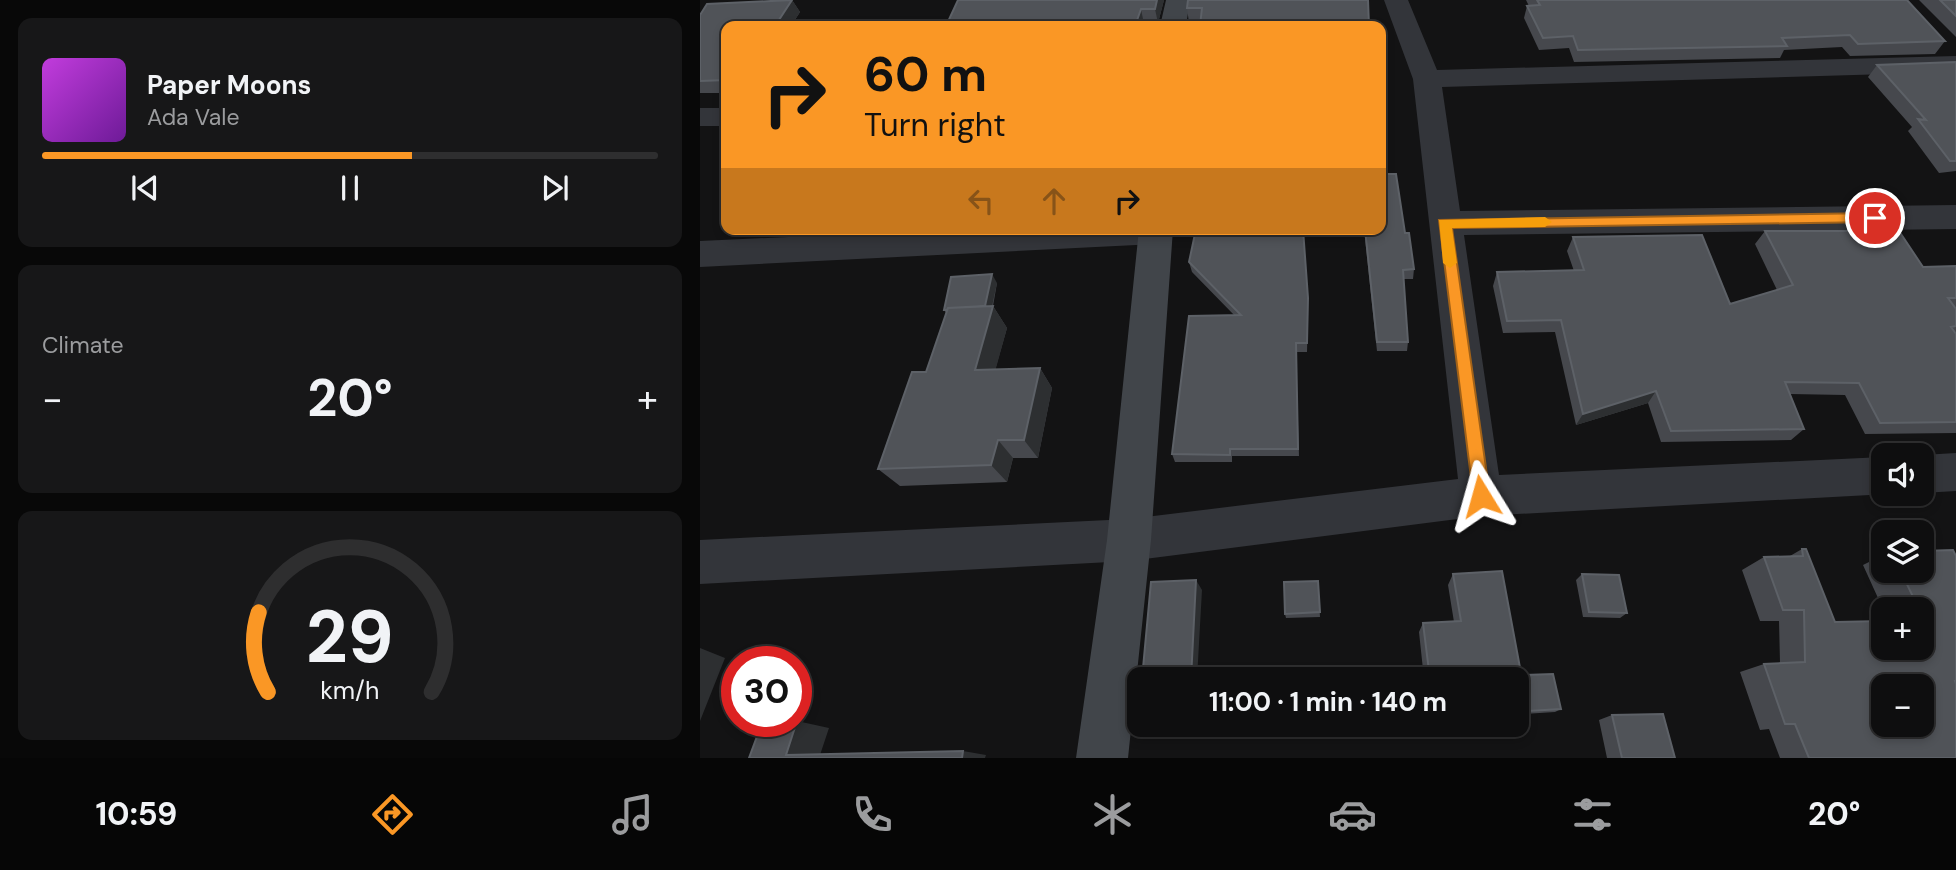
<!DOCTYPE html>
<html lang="en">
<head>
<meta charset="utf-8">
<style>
  :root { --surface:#0e0e0f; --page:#171718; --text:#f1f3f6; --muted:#9b9c9e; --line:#2e2e2f; --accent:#fa9725 }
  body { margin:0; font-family:"DM Sans",sans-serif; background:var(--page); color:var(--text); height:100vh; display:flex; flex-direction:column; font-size:26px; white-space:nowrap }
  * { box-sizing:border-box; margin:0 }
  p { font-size:23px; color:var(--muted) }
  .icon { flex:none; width:38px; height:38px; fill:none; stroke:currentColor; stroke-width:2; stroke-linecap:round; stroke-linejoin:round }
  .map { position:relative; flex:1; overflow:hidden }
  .drawer { display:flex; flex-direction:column; gap:18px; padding:18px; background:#080808; width:700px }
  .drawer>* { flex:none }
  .top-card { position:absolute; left:21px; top:21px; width:665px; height:214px; border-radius:14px; box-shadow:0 4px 10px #0003,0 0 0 2px var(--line); background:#fa9725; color:#111; overflow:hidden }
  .controls { position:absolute; left:1171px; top:443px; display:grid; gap:14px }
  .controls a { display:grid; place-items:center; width:63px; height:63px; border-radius:14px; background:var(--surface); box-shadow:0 4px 10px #0003,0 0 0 2px var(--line); font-size:35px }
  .speed { position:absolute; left:21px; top:646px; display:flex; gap:14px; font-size:35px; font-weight:700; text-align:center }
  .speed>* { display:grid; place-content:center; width:91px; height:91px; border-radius:50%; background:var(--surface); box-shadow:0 4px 10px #0003,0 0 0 2px var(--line); line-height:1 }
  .speed .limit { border:10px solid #d22; background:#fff; color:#111 }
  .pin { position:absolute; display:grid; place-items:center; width:60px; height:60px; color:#fff; margin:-30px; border:4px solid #fff; border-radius:50%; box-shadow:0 2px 7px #0007 }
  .me { position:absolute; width:77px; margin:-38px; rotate:352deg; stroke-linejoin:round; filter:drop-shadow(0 0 5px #0008) }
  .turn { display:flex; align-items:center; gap:24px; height:147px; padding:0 28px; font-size:32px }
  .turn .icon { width:91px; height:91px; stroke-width:2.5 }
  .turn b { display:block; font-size:49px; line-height:60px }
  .lanes { display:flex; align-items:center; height:66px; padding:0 28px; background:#0003; justify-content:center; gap:35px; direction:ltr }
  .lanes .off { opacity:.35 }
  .big { font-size:52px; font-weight:700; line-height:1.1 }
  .drawer .card { flex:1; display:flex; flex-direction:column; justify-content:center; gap:10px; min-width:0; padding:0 24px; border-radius:14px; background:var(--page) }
  .drawer .dial { align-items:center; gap:0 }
  .dial svg { height:182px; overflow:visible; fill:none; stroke:var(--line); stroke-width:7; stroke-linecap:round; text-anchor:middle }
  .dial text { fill:var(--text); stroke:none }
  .song { display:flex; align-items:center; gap:21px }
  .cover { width:84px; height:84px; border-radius:10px; background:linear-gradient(135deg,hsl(290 70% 55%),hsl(280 70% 35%)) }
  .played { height:7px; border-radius:4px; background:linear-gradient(90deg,var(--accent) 60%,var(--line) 60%) }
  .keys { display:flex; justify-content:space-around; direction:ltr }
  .heat { display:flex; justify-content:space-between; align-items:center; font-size:38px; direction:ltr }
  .trip { position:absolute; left:427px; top:667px; width:402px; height:70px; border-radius:14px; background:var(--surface); box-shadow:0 4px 10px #0003,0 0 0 2px var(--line); font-weight:700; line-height:70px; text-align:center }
  .tab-bar { display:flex; height:112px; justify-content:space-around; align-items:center; background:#060606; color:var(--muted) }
  .tab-bar .icon { width:49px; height:49px }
  .tab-bar .on { color:var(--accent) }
  .tab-bar b { font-size:32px; color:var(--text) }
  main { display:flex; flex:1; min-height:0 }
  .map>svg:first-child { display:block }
</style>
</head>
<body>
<main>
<section class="drawer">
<div class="card">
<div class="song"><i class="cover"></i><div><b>Paper Moons</b><p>Ada Vale</p></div></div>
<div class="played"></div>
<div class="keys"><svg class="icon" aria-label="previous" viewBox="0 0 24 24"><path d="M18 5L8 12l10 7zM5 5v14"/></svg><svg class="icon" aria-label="pause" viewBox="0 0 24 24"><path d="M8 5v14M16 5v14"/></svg><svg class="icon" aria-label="next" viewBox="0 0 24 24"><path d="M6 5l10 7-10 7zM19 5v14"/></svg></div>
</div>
<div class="card"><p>Climate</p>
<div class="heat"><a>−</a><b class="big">20°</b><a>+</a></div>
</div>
<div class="card dial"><svg viewBox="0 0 100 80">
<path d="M14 69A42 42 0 1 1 86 69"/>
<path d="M14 69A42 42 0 0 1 10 34" stroke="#fa9725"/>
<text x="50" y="56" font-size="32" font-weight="700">29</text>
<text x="50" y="72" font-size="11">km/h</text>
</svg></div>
</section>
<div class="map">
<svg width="1256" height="758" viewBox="0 0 1256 758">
  <rect width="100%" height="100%" fill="#131314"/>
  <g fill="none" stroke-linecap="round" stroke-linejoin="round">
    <path fill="#33353a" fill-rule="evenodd" d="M 684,0 L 708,0 L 737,70 L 1256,56 L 1256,72 L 742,87 L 760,211 L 1256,205 L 1256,229 L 764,235 L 799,475 L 1183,457 L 1183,494 L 1188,494 L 781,516 L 429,561 L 0,584 L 0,540 L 429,519 L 758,479 L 713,79 Z
      M 0,108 L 26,108 L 26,126 L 0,126 Z
      M 259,229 L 471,229 L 473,232 L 468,240 L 456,244 L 0,267 L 0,241 Z
      M 1256,453 L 1256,491 L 1222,493 L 1222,455 Z"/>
    <path fill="#41454a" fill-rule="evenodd" d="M 466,0 L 490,0 L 486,26 L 460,26 Z
      M 439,229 L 473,229 L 451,540 L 428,758 L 376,758 L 407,540 Z"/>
  </g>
  <path fill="#46484d" d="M 92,0 L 100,12 L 91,26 L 26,26 L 26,93 L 0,93 L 0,15 Z
    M 464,0 L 458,23 L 246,26 Z
    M 668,0 L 500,22 L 489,23 L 487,8 Z
    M 826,0 L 1207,0 L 1245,41 L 1235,54 L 1150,56 L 1142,47 L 1084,50 L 1080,58 L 874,62 L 869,48 L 839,50 L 824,18 L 827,6 L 829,6 Z
    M 1219,0 L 1256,0 L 1256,37 Z
    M 1256,62 L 1256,171 L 1239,173 L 1208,131 L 1212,127 L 1168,77 L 1177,65 Z
    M 681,88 L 684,135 L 683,151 L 681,151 Z
    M 58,229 L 169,229 L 168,231 L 64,235 Z
    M 664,229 L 681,229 L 705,233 L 714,269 L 713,279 L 703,279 L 708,342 L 707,351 L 677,351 Z
    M 1065,231 L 1223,267 L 1256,266 L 1256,433 L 1165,434 L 1145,395 L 1090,394 L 1104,429 L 1091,440 L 961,442 L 948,403 L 876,425 L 855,332 L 803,333 L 793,286 L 797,272 L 874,271 L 867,251 L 873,237 L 1030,304 L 1077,290 L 1055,244 Z
    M 489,262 L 608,308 L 607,352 L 596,352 L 599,456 L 532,456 L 532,462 L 475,462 L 472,454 L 534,315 L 492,272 Z
    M 297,283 L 293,306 L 307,328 L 295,370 L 340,368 L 352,388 L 338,458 L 313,458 L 307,482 L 200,486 L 178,469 L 226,372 L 246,313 L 244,310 Z
    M 1102,549 L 1135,622 L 1222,648 L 1222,609 L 1183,609 L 1163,565 L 1183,555 L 1183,570 L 1222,570 L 1256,556 L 1256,758 L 1080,758 L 1069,729 L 1060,730 L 1040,672 L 1064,664 L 1080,663 L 1079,621 L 1060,621 L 1042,570 L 1064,557 L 1090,556 Z
    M 753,574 L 822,675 L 861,709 L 855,712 L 823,714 L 821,703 L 817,706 L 817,679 L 724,679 L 719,632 L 723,623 L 754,622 L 748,585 Z
    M 882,574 L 927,613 L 920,618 L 883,617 L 876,580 Z
    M 618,581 L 620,617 L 586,618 L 585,614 Z
    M 912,715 L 975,758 L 907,758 L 899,720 Z
    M 439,724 L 495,724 L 495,733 L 446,736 L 437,731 Z"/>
  <path fill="#2d2f31" d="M 92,0 L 100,12 L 91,26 L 75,26 Z
    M 457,0 L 464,0 L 458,23 L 455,9 Z
    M 441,9 L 444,24 L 443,26 L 435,26 Z
    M 292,274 L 297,283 L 291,311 L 293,306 L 307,328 L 290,390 L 275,370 L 285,307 Z
    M 340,368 L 352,388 L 338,458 L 324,440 Z
    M 956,391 L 948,403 L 876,425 L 883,414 Z
    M 298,440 L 313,458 L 307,482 L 291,465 Z
    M 496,580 L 502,590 L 497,679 L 491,679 Z
    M 0,648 L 25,658 L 0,721 Z
    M 97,721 L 129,728 L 119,758 L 86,755 Z
    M 489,724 L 495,724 L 495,733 L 488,728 Z
    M 263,751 L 286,755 L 285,758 L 262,758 Z"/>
  <path fill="#505358" stroke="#5d6167" stroke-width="2" fill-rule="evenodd" d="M 92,0 L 75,26 L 26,26 L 26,80 L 0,81 L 0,15 L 7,4 Z
    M 258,0 L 457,0 L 455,9 L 441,9 L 435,26 L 246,26 Z
    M 488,0 L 668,0 L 669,26 L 500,26 L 502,8 L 487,8 Z
    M 837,0 L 1207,0 L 1245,41 L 1158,44 L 1150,35 L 1082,38 L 1087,46 L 878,50 L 873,36 L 843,38 L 827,6 L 840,5 Z
    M 1240,0 L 1256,0 L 1256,16 Z
    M 1256,62 L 1256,161 L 1250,161 L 1218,119 L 1226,120 L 1177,65 Z
    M 681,88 L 684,135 L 681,135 Z
    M 681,174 L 696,174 L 705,233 L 709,233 L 714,269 L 703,270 L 708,342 L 677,342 L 665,229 L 681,229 Z
    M 496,229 L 603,229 L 608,298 L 607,343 L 596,343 L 598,449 L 530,449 L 530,455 L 472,454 L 489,316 L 541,315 L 489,262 Z
    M 1065,231 L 1199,231 L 1223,267 L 1256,266 L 1256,298 L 1248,298 L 1256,309 L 1256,326 L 1251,327 L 1256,334 L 1256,422 L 1180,423 L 1159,383 L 1085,382 L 1104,429 L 971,431 L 956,391 L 883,414 L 861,320 L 807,321 L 797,272 L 884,270 L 873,237 L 1002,235 L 1030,304 L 1093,285 Z
    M 292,274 L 285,306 L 248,308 L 247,310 L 244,310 L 251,277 Z
    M 293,306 L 275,370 L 340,368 L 324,440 L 298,440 L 291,465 L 178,469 L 212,372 L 226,372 L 248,308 Z
    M 1102,549 L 1106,549 L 1135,622 L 1183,621 L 1183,648 L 1222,648 L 1222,620 L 1224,620 L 1222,615 L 1222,609 L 1219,609 L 1200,570 L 1222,570 L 1222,551 L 1253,550 L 1256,556 L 1256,681 L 1255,681 L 1256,684 L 1256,758 L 1109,758 L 1095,724 L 1085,724 L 1064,664 L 1105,662 L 1104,610 L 1083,610 L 1064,557 L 1103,556 ZM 1183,686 L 1222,686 L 1222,724 L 1183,724 Z
    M 802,571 L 826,700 L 817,700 L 817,679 L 730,679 L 723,623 L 761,621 L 753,574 Z
    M 882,574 L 919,575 L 927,613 L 889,612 Z
    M 496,580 L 491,679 L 442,679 L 451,582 Z
    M 618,581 L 620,612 L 585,614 L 584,582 Z
    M 853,674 L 861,709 L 828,711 L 822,675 Z
    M 439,708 L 439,724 L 489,724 L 488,728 L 437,731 Z
    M 963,714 L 975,758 L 922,758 L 912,715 Z
    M 97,721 L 86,755 L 263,751 L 262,758 L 49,758 L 62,723 Z"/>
  <path fill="#fa9725" stroke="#a26218" stroke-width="2" d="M 1175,213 L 1182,218 L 1175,222 L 752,228 L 790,496 L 787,502 L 781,504 L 774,502 L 739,220 Z"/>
  <path fill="#f59e0b" d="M 845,217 L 852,222 L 845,227 L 752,228 L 757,263 L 750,268 L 743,263 L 739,220 Z"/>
</svg>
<div class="controls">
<a><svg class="icon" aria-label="sound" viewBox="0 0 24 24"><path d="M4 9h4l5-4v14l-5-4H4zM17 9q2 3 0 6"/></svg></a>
<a><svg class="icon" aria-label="layers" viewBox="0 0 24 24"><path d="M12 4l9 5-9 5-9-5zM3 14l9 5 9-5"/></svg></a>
<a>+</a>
<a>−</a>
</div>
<div class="speed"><div class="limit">30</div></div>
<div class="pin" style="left:1175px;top:218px;background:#d93025"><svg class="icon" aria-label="arrive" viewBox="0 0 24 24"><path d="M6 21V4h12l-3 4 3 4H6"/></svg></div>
<svg class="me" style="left:781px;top:496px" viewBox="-20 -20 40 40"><path d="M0-17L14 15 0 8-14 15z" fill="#fa9725" stroke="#fff" stroke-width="4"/></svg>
<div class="trip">11:00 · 1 min · 140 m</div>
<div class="top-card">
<div class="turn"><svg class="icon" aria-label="right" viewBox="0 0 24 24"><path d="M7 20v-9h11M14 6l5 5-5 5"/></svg><div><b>60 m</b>Turn right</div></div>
<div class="lanes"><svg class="icon off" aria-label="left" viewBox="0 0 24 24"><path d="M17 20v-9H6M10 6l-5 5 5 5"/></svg><svg class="icon off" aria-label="ahead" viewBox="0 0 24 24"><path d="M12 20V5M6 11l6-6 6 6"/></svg><svg class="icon" aria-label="right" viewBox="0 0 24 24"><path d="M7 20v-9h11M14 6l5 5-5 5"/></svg></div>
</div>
</div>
</main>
<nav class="tab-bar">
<b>10:59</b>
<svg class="icon on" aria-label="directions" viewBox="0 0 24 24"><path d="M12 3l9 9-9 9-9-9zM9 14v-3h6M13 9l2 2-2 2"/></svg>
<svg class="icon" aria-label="music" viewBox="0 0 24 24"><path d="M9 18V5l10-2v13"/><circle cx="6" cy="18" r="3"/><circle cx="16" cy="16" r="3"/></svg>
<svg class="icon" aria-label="phone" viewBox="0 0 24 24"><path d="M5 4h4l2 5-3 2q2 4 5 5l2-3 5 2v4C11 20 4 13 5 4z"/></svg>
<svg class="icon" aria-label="climate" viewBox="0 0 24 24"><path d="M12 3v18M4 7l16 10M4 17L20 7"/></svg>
<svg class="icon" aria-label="car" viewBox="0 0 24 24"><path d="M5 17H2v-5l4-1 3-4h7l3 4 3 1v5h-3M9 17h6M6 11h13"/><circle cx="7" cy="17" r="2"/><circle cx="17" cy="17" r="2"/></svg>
<svg class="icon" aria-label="filters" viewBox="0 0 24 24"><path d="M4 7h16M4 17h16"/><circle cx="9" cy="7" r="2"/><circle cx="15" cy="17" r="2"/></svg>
<b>20°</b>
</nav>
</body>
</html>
